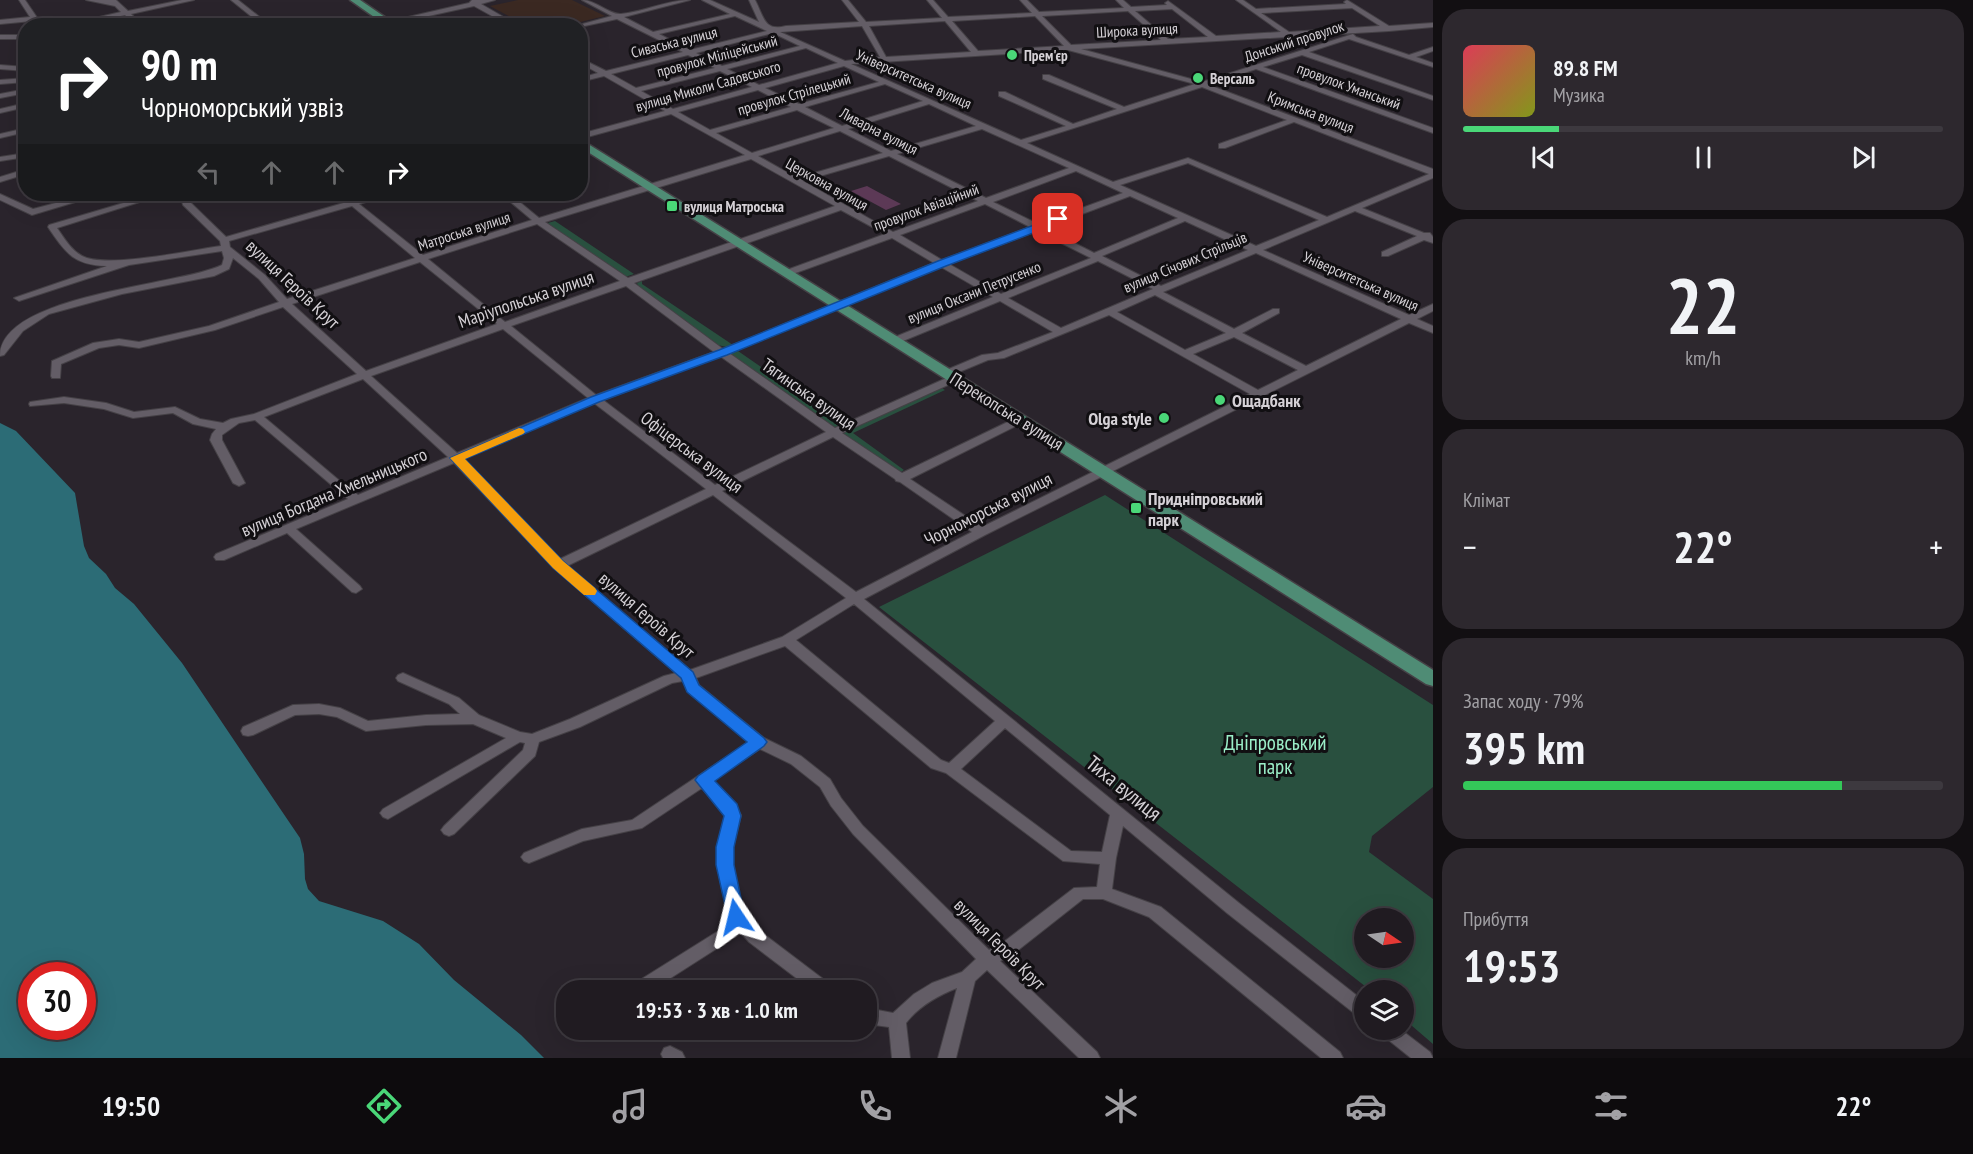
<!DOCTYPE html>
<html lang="uk">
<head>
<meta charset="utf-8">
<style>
  :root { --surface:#201b21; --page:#2d282e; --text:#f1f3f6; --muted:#a2a1a5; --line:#3d393f; --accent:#4ad778 }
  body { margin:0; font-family:"PT Sans Narrow",sans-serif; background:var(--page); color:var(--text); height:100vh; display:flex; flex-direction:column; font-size:22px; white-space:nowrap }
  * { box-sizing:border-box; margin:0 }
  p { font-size:20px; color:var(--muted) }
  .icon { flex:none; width:33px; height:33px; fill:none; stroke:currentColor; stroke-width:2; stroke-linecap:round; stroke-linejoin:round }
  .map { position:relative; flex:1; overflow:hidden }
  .panel { display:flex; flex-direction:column; gap:9px; padding:9px; background:#120f12; width:540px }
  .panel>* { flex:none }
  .banner { position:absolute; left:18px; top:18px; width:570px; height:183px; border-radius:24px; box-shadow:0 6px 24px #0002,0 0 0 2px var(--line); background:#202124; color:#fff; overflow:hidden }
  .needle { width:39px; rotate:103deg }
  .fabs { position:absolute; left:1354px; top:908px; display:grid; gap:12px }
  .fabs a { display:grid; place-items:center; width:60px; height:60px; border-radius:50%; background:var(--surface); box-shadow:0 6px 24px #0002,0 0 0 2px var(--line); font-size:30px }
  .speed { position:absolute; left:18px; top:962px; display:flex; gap:12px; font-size:30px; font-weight:700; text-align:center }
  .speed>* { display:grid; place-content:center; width:78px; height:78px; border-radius:50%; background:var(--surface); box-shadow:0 6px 24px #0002,0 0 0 2px var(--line); line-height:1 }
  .speed .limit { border:9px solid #d22; background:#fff; color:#111 }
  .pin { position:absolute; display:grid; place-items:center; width:51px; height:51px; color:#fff; margin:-26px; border-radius:12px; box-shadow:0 3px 9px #0006 }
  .me { position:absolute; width:66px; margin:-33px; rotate:350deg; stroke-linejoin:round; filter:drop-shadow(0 0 4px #0008) }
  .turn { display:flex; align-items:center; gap:21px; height:126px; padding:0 24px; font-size:27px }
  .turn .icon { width:78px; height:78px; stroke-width:2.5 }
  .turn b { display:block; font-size:42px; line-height:51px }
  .lanes { display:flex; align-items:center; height:57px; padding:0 24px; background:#0003; justify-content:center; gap:30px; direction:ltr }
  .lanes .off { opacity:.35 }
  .big { font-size:45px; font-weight:700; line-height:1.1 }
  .panel .widget { flex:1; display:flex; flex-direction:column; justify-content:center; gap:9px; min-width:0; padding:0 21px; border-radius:24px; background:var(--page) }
  .panel .dial { align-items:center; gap:0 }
  .dial b { font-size:78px; line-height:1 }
  .song { display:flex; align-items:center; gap:18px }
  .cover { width:72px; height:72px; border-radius:9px; background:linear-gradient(135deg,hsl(350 70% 55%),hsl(70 70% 35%)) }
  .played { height:6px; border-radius:3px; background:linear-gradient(90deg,var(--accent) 20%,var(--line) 20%) }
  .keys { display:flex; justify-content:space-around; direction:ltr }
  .heat { display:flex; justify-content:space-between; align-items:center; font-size:33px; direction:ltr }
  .charge { height:9px; border-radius:4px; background:linear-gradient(90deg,#34c759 79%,var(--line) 0) }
  .trip { position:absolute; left:556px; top:980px; width:321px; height:60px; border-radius:24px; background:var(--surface); box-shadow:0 6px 24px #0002,0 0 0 2px var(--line); font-weight:700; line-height:60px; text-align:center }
  .dock { display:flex; height:96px; justify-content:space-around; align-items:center; background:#0d0b0d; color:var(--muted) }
  .dock .icon { width:42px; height:42px }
  .dock .selected { color:var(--accent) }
  .dock b { font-size:27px; color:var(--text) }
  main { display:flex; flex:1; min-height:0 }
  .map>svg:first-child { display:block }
</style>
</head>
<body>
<main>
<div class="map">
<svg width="1433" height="1058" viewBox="0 0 1433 1058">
  <rect width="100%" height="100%" fill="#2a242c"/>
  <path fill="#3b2922" d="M 518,0 L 572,0 L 605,16 L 568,25 L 525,25 L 490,6 Z"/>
  <path fill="#29503f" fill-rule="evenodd" d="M 555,221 L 634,274 L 625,277 L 544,224 Z
    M 642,281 L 642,284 L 733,345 L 726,347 L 718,345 L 639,288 L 637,283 Z
    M 738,351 L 843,424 L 833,428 L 729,354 Z
    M 940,387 L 945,390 L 853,433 L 904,470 L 898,474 L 842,433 Z
    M 1105,495 L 1433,705 L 1433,787 L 1372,836 L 1369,852 L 1433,899 L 1433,1044 L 1404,1019 L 1404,990 L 1370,990 L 879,607 ZM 1365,918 L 1404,918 L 1404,957 L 1365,957 Z"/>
  <path fill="#2c6c76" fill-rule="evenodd" d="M 0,423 L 16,431 L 75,493 L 84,546 L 89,558 L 106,574 L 115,588 L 134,604 L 182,663 L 281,810 L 300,838 L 304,854 L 305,879 L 308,889 L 319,901 L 383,921 L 419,944 L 454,980 L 521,1035 L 544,1058 L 0,1058 ZM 32,975 L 82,975 L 82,1026 L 32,1026 Z"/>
  <path fill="#5c3956" d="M 867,186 L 878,192 L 901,204 L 886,210 L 851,191 Z"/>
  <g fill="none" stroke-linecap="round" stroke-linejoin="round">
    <g stroke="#454146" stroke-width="2">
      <path id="minor" d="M 19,0 L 25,0 L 38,19 L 39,25 L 35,25 L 32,21 L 0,24 L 0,20 L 30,17 Z
        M 86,0 L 116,0 L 128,11 L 182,0 L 194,0 L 131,14 L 143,26 L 136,26 L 125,15 L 75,26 L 60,26 L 121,12 L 115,6 Z
        M 231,0 L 238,0 L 271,26 L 263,26 Z
        M 472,0 L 495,0 L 481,4 L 519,26 L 510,26 L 474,6 L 383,26 L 369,26 L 469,3 Z
        M 582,0 C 596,0 609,15 621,14 C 644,12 666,0 690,0 L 624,17 L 653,32 L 730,14 L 702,0 L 710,0 L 759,22 L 749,0 L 755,0 C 764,17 764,32 786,26 L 859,22 L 842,0 L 848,0 L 866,22 L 942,18 L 927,0 L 933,0 L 948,17 L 1032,13 L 1020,0 L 1027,0 L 1039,12 L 1124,8 L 1116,0 L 1123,0 L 1131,7 L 1167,5 L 1165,3 L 1168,1 L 1216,36 L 1281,32 L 1236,0 L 1243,0 L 1256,9 L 1346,4 L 1344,2 L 1347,0 L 1389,26 L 1433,23 L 1433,27 L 1389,31 L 1081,49 L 1202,82 L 1353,34 L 1356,37 L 1409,55 L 1433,47 L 1433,51 L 1416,57 L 1433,63 L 1433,67 L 1349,39 L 1309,52 L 1433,96 L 1433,100 L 1302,55 L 1263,67 L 1433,128 L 1433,133 L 1256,69 L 1209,85 L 1433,169 L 1433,178 L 1362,208 L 1424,233 L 1430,233 L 1433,237 L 1433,243 L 1424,240 L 1388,256 L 1382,256 L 1382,252 L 1417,236 L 1355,211 L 1263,250 L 1409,315 L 1433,304 L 1433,311 L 1417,319 L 1433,326 L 1433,333 L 1409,323 L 985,535 L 864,599 L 1239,903 L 1365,1002 L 1365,1020 L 1359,1017 L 1227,913 L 1123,826 L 1116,858 L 1112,889 L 1161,907 L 1340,1052 L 1343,1058 L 1321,1058 L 1149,917 L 1103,899 L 1083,899 L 1013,954 L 1000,961 L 1097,1052 L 1100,1058 L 1079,1058 L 987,970 L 975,981 L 956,1058 L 938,1058 L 957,988 C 937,996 919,1006 906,1023 L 910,1058 L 892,1058 L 889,1027 L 867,1024 L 867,1008 L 893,1013 L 914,994 L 932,983 L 962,972 L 976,959 L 853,834 L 831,806 L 820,787 L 791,764 L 760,749 L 713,780 L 735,805 L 741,815 L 733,847 L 733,865 L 743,914 L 761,932 L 831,985 L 833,990 L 812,990 L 749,942 L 741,933 L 652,990 L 630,990 L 632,985 L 731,923 L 728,917 L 717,865 L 717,847 L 725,815 L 724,813 L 702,788 L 642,828 L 583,841 L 529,863 L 524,861 L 521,857 L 524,853 L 582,829 L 632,820 L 749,742 L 688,691 L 683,681 L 672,683 L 580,727 L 539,742 L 535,756 L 454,834 L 449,836 L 444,834 L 441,830 L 444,826 L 523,750 L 525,743 L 520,742 L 388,819 L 383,817 L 380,813 L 383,809 L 506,738 L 473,724 L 426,725 L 366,731 L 337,717 L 319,714 L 295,715 L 253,735 L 248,736 L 243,735 L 241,731 L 243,727 L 293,705 L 319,704 L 340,708 L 368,721 L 426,715 L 460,714 L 449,704 L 398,681 L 396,678 L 398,675 L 403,673 L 459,698 L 479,715 L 520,732 L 532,734 L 570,719 L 664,676 L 676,673 L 554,568 L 454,463 L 296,529 L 360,586 L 362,589 L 356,593 L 352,592 L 287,533 L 224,560 L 216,560 L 214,557 L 216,554 L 348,499 L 255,420 L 239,423 L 222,435 L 222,440 L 245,483 L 239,486 L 233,483 L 210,440 L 212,434 L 216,429 L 193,424 L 173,413 L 133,418 L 104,409 L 64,403 L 30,406 L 29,404 L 30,402 L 64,397 L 106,403 L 134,412 L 175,407 L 200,419 L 223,423 L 231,419 L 254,414 L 357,374 L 283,307 L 215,330 L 139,348 L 119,345 L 99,348 L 61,364 L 60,378 L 52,378 L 51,376 L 52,361 L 93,343 L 119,339 L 139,342 L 209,326 L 279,302 L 259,279 L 233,258 L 229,269 L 214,276 L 122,294 L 49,314 L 23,331 L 4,355 L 0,356 C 0,294 179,286 222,265 L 224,258 L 222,251 L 129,265 L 22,300 L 19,301 L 14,298 L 107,266 C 73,265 66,253 48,227 L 49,225 L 154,194 L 165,194 L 57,228 C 64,238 71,250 82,256 C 105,269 192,250 221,246 L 220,241 L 183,205 L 180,194 L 188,194 L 190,202 L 226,237 L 347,202 L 338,194 L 347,194 L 354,200 L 377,194 L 388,194 L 387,196 L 359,204 L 423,255 L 532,220 L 501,194 L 510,194 L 539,218 L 745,155 L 671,114 L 580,139 L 580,134 L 665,111 L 604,76 L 580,82 L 580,78 L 598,73 L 580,63 L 580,58 L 606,71 L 683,52 L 617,19 L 580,27 L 580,26 L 575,26 L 612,16 ZM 1352,8 L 1380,26 L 1289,32 L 1261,13 ZM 1172,9 L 1208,37 L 1168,39 L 1135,11 ZM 1128,11 L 1161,40 L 1071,45 L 1042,16 ZM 735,16 L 767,31 L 690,50 L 659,34 ZM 1035,16 L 1064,46 L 978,51 L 952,21 ZM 945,21 L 971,52 L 886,57 L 869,26 ZM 862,26 L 880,57 L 845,61 L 780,32 ZM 773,33 L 800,46 L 722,66 L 696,53 ZM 806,48 L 838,63 L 759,85 L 727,69 ZM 1068,50 L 1195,84 L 1124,107 L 1049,75 L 1043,75 L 1043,79 L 1117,109 L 1073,124 L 1005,92 L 999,92 L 999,96 L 1066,126 L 1021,140 L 851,64 ZM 688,55 L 715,68 L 636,88 L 611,74 ZM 844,66 L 879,82 L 799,104 L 765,88 ZM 720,71 L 752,87 L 673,109 L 641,91 ZM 885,84 L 923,101 L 842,126 L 805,107 ZM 1202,87 L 1287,120 L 1219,144 L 1219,148 L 1225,148 L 1294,122 L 1429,174 L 1327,217 L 1188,158 L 1113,182 L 1027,143 ZM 758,90 L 791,107 L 710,130 L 678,112 ZM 929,104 L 976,126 L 891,151 L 848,129 ZM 797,110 L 834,128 L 752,153 L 716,133 ZM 982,129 L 1069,168 L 986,198 L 897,154 ZM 840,131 L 883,153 L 797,178 L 758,156 ZM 889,156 L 978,201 L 893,232 L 803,181 ZM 751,159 L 835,206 L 628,278 L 545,222 ZM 1188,163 L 1319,220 L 1256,246 L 1120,185 ZM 1076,171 L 1123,193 L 1038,224 L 993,202 ZM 1130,196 L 1178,218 L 1094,253 L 1045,228 ZM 985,204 L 1030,227 L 942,260 L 900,235 ZM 352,206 L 415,258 L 287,299 L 265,275 L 230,247 L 229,241 ZM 841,210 L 885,234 L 784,271 L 784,275 L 790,275 L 892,238 L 934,263 L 723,349 L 634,283 ZM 1185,221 L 1248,250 L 1161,286 L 1102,256 ZM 537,224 L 620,281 L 505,322 L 428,259 ZM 1037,231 L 1091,258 L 1001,294 L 949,264 ZM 1256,253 L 1401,319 L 1306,366 L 1242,333 L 1279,313 L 1279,309 L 1273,309 L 1234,329 L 1163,292 ZM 1098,261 L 1153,289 L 1061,328 L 1008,298 ZM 420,262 L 497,324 L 366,371 L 292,304 ZM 941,267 L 993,297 L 890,339 L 890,343 L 898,343 L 1000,301 L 1053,332 L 998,353 L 982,355 L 944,371 L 943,373 L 944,375 L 952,375 L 988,360 L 1004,358 L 1109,315 L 1250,394 L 982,527 L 910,479 L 1026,421 L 1027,419 L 1026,417 L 1018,417 L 902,473 L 842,433 L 959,380 L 960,378 L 959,376 L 951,376 L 835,428 L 729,353 ZM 626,286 L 714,352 L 596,395 L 511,326 ZM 1155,295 L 1226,333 L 1185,350 L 1117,312 ZM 503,329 L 588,398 L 457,453 L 371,376 ZM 1234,337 L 1298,370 L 1258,390 L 1193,354 ZM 720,356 L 826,432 L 715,485 L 603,400 ZM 363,379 L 448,457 L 358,495 L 341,482 L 264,417 ZM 594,403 L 706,489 L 560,559 L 463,459 ZM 833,437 L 895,479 L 896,481 L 900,482 L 972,532 L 856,592 L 722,491 ZM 713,495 L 846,598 L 782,637 L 690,670 L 567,566 ZM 854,604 L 995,721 L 949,763 L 941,760 L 796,640 ZM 785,646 L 931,768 L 946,773 L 1063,861 L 1100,864 L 1097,887 L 1074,888 L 1001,944 L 989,950 L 863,826 L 841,798 L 830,779 L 801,756 L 764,738 L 699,685 L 696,678 ZM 1005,728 L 1110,815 L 1102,852 L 1071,851 L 961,769 Z
        M 0,35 L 26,35 L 26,39 L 0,39 Z
        M 0,65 L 26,67 L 26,71 L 0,69 Z
        M 26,78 L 26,82 L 0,84 L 0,80 Z
        M 26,89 L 26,93 L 0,98 L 0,94 Z
        M 26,103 L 26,107 L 0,113 L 0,109 Z
        M 26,128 L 26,132 L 0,138 L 0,134 Z
        M 26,153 L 26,157 L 0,161 L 0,157 Z
        M 26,169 L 26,174 L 0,182 L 0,177 Z
        M 0,194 L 33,209 L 90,194 L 102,194 L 32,215 L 0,200 Z
        M 1378,1029 L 1400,1029 L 1430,1052 L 1433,1058 L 1411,1058 L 1381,1034 Z
        M 670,1046 L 682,1052 L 685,1058 L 663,1058 L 661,1054 L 664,1048 Z"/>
    </g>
    <g stroke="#454146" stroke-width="3">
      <path id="major" d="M 350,0 L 360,0 L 398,26 L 387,26 Z
        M 580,139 L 1433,670 L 1433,686 L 1426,684 L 580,147 Z"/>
    </g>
    <use href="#minor" fill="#635d66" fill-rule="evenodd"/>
    <use href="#major" fill="#4f8c75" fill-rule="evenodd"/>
  </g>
  <path fill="#1a73e8" stroke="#114b97" stroke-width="1.5" d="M 1058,216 L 1063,219 L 1062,222 L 946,266 L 727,355 L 599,402 L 465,459 L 563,561 L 693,672 L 699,685 L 764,738 L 767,742 L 764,746 L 715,781 L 737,804 L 741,816 L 734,847 L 734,865 L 745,917 L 742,923 L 736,925 L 729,923 L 716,865 L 716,847 L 724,816 L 695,780 L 698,776 L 747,742 L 687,692 L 681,678 L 553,568 L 450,458 L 591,397 L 719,350 L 938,261 Z"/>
  <path fill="#f59e0b" d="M 519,428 L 523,429 L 525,432 L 523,434 L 465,459 L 563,561 L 595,588 L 597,591 L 595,595 L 584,595 L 553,568 L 450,458 Z"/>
  <g fill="#4ad778" stroke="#110f12" stroke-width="2">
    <circle cx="1012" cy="55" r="6"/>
    <circle cx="1198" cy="78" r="6"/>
    <rect x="666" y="200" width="12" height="12" rx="3"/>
    <circle cx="1220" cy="400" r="6"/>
    <circle cx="1164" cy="418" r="6"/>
    <rect x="1130" y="502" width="12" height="12" rx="3"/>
  </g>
  <g text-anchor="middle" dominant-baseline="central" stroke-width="6" stroke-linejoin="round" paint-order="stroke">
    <g font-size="15" fill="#d5d1d6" stroke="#110f12">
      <text transform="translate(1137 30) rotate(-3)">Широка вулиця</text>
      <text transform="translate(1294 41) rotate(-18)">Донський провулок</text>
      <text transform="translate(674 42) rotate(-14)">Сиваська вулиця</text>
      <text transform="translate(717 56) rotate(-15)">провулок Міліцейський</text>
      <text transform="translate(914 79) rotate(24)">Університетська вулиця</text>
      <text transform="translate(708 86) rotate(-16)">вулиця Миколи Садовського</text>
      <text transform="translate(1349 86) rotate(20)">провулок Уманський</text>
      <text transform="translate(794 94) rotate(-16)">провулок Стрілецький</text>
      <text transform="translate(1311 112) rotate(21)">Кримська вулиця</text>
      <text transform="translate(879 131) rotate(27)">Ливарна вулиця</text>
      <text transform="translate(827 184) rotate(29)">Церковна вулиця</text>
      <text transform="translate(926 207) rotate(-20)">провулок Авіаційний</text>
      <text transform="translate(464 231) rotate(-18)">Матроська вулиця</text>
      <text transform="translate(1185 262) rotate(-23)">вулиця Січових Стрільців</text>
      <text transform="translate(1361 281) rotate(24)">Університетська вулиця</text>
      <text transform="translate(974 292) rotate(-22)">вулиця Оксани Петрусенко</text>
    </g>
    <g font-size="15" font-weight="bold" fill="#d5d1d6" stroke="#110f12" text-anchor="start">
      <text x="1024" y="55">Прем'єр</text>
      <text x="1210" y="78">Версаль</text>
      <text x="684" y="206">вулиця Матроська</text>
    </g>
    <g font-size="18" fill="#d5d1d6" stroke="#110f12">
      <text transform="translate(293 284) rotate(43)">вулиця Героїв Крут</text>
      <text transform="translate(526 299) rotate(-19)">Маріупольська вулиця</text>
      <text transform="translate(809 394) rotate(35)">Тягинська вулиця</text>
      <text transform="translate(1007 411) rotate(32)">Перекопська вулиця</text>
      <text transform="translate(692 452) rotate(37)">Офіцерська вулиця</text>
      <text transform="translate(334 492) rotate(-23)">вулиця Богдана Хмельницького</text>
      <text transform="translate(988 509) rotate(-27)">Чорноморська вулиця</text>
      <text transform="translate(647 615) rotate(41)">вулиця Героїв Крут</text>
      <text transform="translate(1000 944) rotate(45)">вулиця Героїв Крут</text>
    </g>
    <g font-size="18" font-weight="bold" fill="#d5d1d6" stroke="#110f12" text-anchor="start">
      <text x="1232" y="400">Ощадбанк</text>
      <text x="1152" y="418" text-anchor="end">Olga style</text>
      <text x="1148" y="498">Придніпровський<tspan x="1148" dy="21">парк</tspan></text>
    </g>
    <g font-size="21" fill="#9beec8" stroke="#110f12">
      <text x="1275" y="742">Дніпровський<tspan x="1275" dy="24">парк</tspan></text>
    </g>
    <g font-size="21" fill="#d5d1d6" stroke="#110f12">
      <text transform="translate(1124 788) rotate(39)">Тиха вулиця</text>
    </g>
  </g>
</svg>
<div class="fabs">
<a><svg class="needle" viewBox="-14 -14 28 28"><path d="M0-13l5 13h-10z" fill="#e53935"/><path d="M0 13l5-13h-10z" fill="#a2a1a5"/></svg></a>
<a><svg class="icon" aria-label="layers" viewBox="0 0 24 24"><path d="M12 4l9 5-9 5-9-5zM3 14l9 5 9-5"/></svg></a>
</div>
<div class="speed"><div class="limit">30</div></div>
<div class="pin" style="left:1058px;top:219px;background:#d93025"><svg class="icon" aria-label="arrive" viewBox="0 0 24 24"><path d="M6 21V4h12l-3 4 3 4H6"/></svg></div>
<svg class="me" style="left:736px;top:917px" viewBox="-20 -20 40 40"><path d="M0-17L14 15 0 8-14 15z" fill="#1a73e8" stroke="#fff" stroke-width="4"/></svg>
<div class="trip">19:53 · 3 хв · 1.0 km</div>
<div class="banner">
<div class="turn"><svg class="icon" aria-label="right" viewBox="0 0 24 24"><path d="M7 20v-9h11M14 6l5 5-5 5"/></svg><div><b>90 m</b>Чорноморський узвіз</div></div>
<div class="lanes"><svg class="icon off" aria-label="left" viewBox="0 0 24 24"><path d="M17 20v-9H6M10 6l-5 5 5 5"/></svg><svg class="icon off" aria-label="ahead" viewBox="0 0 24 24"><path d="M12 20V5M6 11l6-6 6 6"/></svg><svg class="icon off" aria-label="ahead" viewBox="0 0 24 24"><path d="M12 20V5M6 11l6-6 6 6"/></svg><svg class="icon" aria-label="right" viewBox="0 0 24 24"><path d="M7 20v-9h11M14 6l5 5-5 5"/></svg></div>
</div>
</div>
<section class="panel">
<div class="widget">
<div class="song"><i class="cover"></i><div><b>89.8 FM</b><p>Музика</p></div></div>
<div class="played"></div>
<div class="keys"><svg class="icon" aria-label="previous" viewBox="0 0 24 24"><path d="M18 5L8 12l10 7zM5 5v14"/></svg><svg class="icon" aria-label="pause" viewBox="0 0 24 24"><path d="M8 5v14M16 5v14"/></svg><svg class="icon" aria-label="next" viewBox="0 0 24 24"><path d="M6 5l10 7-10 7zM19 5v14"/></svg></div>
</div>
<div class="widget dial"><b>22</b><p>km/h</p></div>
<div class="widget"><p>Клімат</p>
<div class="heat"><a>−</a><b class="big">22°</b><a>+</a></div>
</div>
<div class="widget"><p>Запас ходу · 79%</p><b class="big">395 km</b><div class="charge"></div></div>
<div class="widget"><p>Прибуття</p><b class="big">19:53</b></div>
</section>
</main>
<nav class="dock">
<b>19:50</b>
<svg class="icon selected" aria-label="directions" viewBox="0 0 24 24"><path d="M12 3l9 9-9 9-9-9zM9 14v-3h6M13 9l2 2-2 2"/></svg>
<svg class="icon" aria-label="music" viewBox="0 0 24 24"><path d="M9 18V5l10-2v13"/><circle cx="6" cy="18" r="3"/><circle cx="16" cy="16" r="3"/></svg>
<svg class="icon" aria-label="phone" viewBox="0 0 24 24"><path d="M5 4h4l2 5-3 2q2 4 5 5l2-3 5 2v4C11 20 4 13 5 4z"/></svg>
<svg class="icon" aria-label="climate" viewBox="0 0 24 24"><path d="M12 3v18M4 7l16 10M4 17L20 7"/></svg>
<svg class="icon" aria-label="car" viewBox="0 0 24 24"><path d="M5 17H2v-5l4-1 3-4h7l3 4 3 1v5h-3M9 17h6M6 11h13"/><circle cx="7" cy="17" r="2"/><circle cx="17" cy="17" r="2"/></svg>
<svg class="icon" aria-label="filters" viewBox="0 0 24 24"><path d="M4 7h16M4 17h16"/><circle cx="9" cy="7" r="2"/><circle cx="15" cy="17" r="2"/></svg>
<b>22°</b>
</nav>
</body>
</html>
